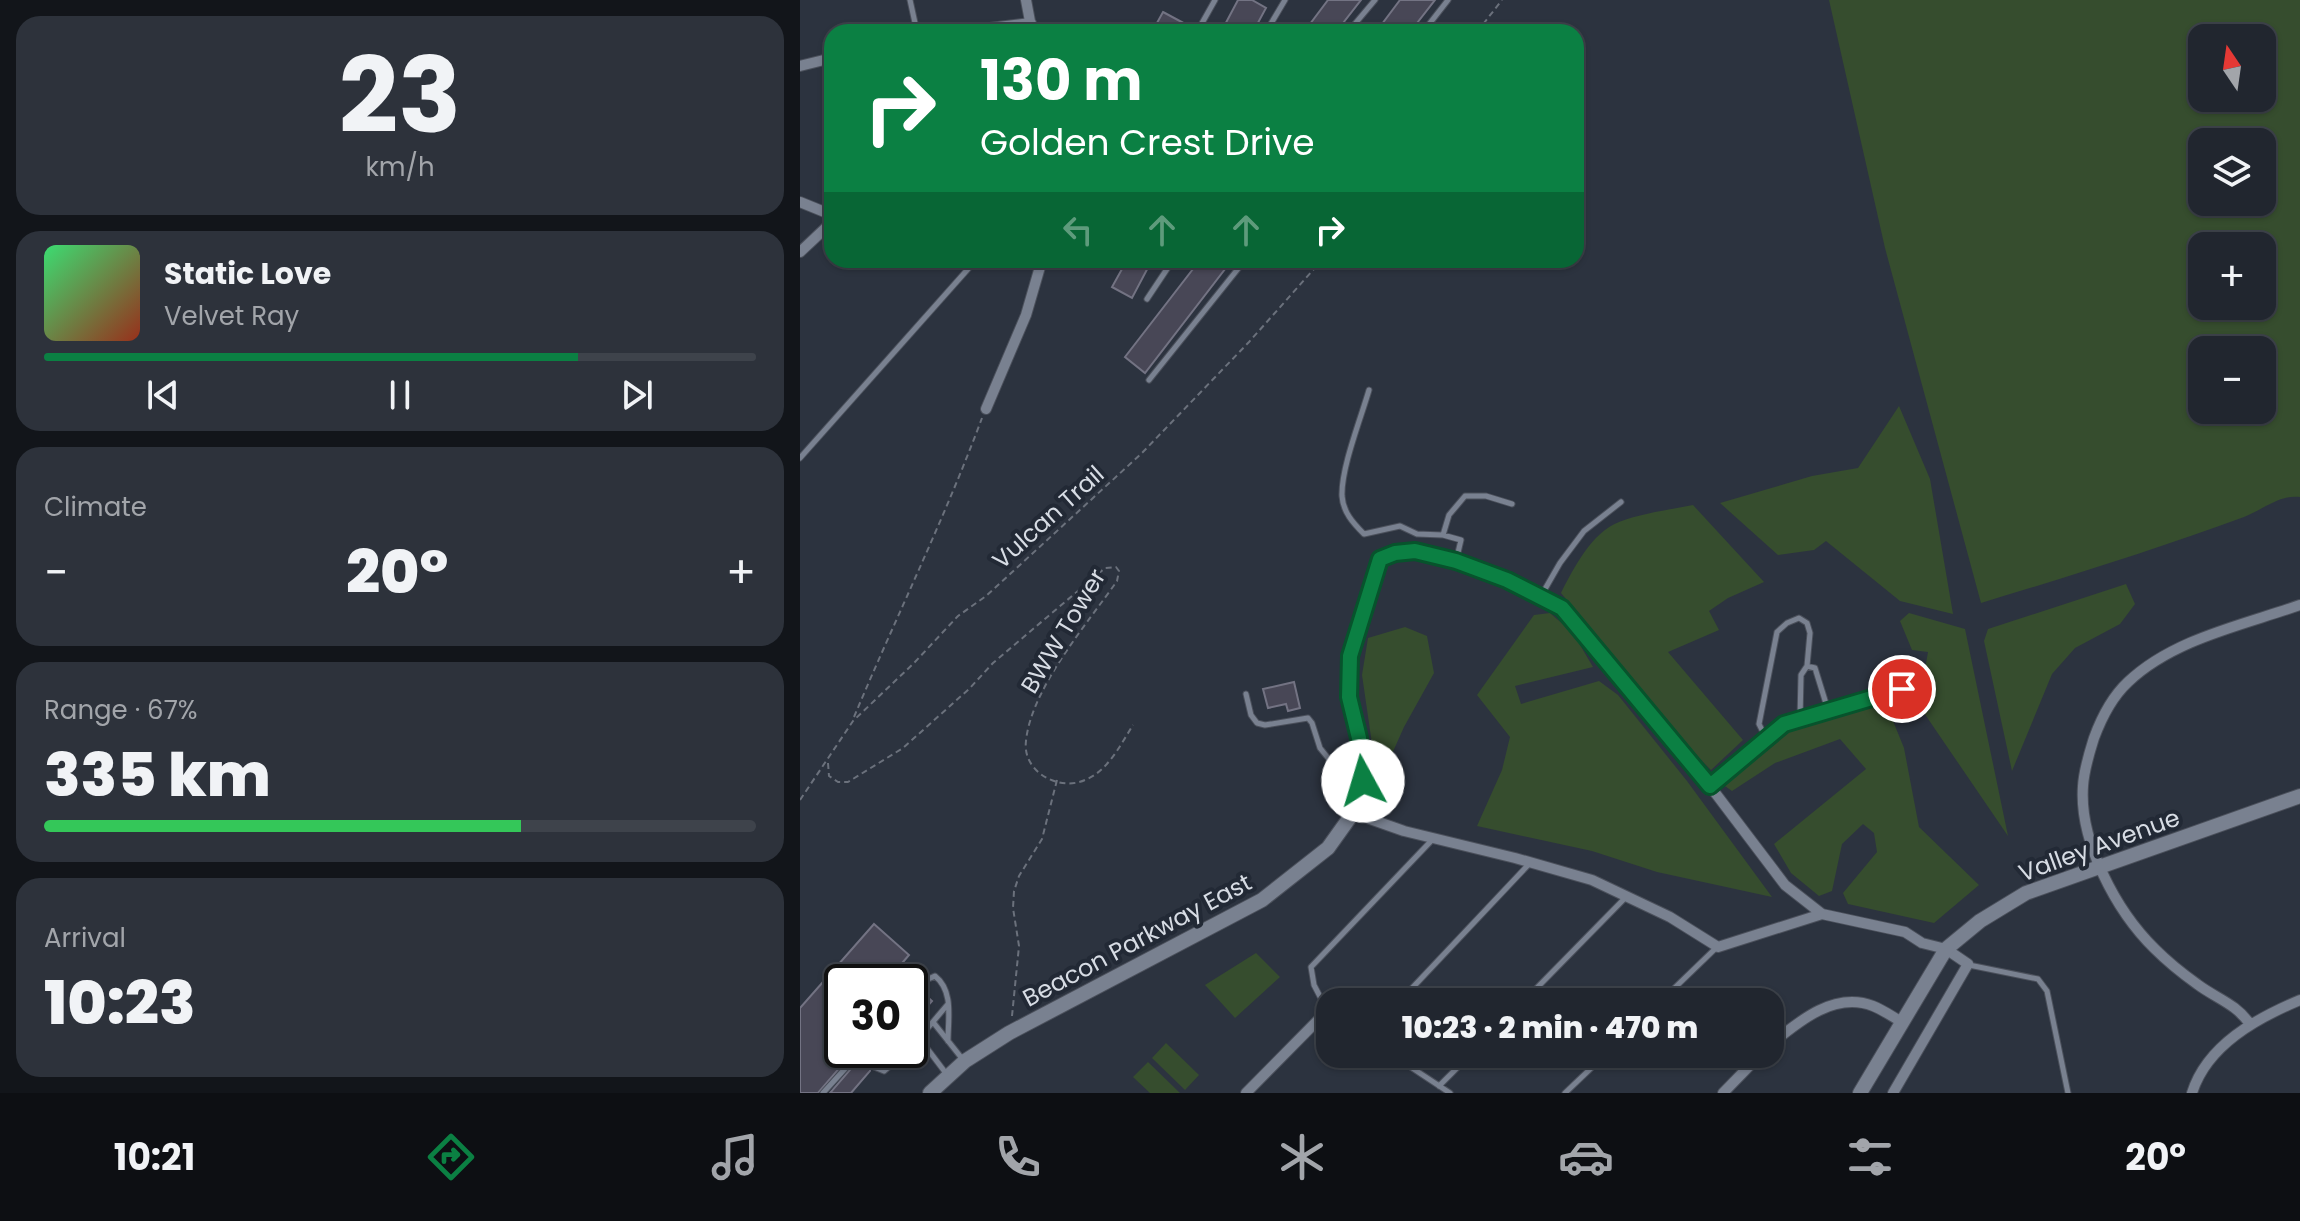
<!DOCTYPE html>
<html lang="en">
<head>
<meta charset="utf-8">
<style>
  :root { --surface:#21262f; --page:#2d323b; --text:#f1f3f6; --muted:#a2a5aa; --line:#3e434b; --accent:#0b8043 }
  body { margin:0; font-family:Poppins,sans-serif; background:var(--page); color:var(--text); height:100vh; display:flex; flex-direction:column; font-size:30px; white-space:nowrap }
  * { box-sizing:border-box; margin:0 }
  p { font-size:26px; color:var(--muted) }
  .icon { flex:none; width:44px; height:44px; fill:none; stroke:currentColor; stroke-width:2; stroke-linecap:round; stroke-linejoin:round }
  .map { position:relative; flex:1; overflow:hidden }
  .details { display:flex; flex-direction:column; gap:16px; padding:16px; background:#12151a; width:800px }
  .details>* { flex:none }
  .hud { position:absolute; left:24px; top:24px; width:760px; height:244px; border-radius:24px; box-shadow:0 2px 6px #0004,0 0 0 2px var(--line); background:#0b8043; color:#fff; overflow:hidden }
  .needle { width:52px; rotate:347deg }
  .buttons { position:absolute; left:1388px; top:24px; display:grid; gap:16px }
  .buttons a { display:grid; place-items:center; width:88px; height:88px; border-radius:16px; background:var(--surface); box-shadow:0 2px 6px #0004,0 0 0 2px var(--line); font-size:40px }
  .speed { position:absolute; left:24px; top:964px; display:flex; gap:16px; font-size:40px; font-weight:700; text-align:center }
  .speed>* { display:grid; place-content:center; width:104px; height:104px; border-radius:50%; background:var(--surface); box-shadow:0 2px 6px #0004,0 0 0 2px var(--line); line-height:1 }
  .speed .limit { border:4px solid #111; border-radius:12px; background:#fff; color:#111 }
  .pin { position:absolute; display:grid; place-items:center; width:68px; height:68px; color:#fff; margin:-34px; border:4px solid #fff; border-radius:50%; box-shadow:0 2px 8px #0007 }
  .me { position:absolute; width:88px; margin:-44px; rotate:354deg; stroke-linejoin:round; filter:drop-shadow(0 0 6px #0008) }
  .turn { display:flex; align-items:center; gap:28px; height:168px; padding:0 24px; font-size:36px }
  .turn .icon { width:104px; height:104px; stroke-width:2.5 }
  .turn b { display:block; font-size:56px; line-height:68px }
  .lanes { display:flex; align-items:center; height:76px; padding:0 24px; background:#0003; justify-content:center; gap:40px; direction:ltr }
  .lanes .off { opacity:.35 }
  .big { font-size:60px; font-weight:800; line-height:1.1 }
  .details .card { flex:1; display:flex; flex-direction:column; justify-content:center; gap:12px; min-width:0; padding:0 28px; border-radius:24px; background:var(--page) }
  .details .dial { align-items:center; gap:0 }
  .dial b { font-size:104px; line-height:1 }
  .song { display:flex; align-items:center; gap:24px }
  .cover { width:96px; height:96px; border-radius:12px; background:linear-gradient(135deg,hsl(140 70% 55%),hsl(10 70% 35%)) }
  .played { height:8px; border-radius:4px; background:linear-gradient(90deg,var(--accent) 75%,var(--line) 75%) }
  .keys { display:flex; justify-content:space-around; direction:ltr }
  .heat { display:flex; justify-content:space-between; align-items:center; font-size:44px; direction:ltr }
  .charge { height:12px; border-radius:6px; background:linear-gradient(90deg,#34c759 67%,var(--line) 0) }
  .trip { position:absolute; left:516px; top:988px; width:468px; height:80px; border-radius:24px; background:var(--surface); box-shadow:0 2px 6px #0004,0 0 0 2px var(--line); font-weight:800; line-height:80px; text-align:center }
  .menu { display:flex; height:128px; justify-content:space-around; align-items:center; background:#0d0f13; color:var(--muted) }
  .menu .icon { width:56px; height:56px }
  .menu .active { color:var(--accent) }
  .menu b { font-size:36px; color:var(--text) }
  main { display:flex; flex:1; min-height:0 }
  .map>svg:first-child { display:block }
</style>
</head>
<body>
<main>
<section class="details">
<div class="card dial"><b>23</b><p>km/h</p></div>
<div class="card">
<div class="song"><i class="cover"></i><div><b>Static Love</b><p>Velvet Ray</p></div></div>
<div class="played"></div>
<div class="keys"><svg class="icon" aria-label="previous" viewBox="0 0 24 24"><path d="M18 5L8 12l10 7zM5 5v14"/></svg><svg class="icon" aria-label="pause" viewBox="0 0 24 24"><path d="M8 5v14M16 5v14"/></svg><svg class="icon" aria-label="next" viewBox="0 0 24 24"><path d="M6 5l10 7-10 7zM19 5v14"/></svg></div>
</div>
<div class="card"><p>Climate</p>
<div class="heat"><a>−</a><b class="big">20°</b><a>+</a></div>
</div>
<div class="card"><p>Range · 67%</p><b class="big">335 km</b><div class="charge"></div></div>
<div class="card"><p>Arrival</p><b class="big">10:23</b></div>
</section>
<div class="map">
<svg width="1500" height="1093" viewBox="0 0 1500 1093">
  <rect width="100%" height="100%" fill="#2c333f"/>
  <path fill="#364d2e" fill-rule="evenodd" d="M 1029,0 L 1500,0 L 1500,497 C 1481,494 1462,510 1444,517 C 1357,549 1270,576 1181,603 L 1085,248 ZM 1402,38 L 1462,38 L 1462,98 L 1402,98 ZM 1402,142 L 1462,142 L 1462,202 L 1402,202 ZM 1402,246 L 1462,246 L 1462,306 L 1402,306 ZM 1402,350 L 1462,350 L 1462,410 L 1402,410 Z
    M 1099,406 L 1130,479 L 1153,614 L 1100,601 L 1026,541 L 1014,550 L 978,555 L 920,503 L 1012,476 L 1058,468 Z
    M 893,505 L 964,582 L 928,598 L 909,611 L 919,630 L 868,652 L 943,740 L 911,770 C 856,716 811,652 761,593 C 773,569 792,532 819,522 C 842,513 869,510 893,505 Z
    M 1326,584 L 1335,604 L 1320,624 L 1275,648 L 1252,674 L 1212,771 L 1184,641 L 1188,629 Z
    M 750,613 L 773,633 L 793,667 L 715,686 L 721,704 L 799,681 L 818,695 L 887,781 L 972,897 L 857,872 L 792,851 L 677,826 L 702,770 L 710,737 L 677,695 L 734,615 Z
    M 1109,613 L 1165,629 L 1208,836 L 1122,710 L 1110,689 L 1124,675 L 1128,652 L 1112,650 L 1100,621 Z
    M 605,627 L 627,636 L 634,673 L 604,727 L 578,785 L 562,675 L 568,638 Z
    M 1087,706 L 1104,748 L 1119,827 L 1179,885 L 1134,923 L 1048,904 L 1043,893 L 1077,852 L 1074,833 L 1063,824 L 1042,844 L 1032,891 L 1019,896 L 991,873 L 974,844 L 1066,769 L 1040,739 L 975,763 L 932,791 L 922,784 L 982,735 L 1041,713 Z
    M 456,953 L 480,977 L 435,1018 L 405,985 Z
    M 366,1043 L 399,1075 L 385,1090 L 352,1058 Z
    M 348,1062 L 380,1093 L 350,1093 L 333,1077 Z"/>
  <path fill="#484756" stroke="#737383" stroke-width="2" d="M 438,0 L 452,0 L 466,8 L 453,32 L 421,32 Z
    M 528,0 L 561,0 L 536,32 L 504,32 Z
    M 600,0 L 635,0 L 610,32 L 576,32 Z
    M 363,12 L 393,28 L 392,32 L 352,32 Z
    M 327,260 L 352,260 L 332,298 L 312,287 Z
    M 400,260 L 432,260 L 345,373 L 325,357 Z
    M 494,682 L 500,708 L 488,711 L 486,704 L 468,708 L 463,689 Z
    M 74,924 L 109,955 L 97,969 L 114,985 L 110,989 L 110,982 L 42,982 L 42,1050 L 55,1050 L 18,1093 L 0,1093 L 0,1008 Z
    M 122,992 L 132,1001 L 110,1026 L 110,1002 Z
    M 67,1050 L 89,1050 L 78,1063 L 70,1063 L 70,1071 L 51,1093 L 30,1093 Z"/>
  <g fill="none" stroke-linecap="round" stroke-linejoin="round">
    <g stroke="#4b505b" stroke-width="7">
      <path id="lane" d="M 110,0 L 117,32
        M 329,32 L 332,28
        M 397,32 L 415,0
        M 466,32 L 485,0
        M 548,32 L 575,0
        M 623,32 L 648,0
        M 347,299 L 373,260
        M 349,380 L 445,260
        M 569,390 C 561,418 541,468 542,496 C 543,512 553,523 564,534 L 600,526 L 617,534 L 643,535 L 661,540 L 656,561
        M 0,458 L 176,260
        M 643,535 L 649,515 L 665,496 L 686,496 L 712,504
        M 741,596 L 760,563 L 784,531 L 821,502
        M 446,694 L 451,715 L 457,723 L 465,725 L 508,718 L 512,723 L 520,748 L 541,774 L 548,788 L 552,809
        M 1000,719 L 1001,675 L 1007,666 L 1015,668 L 1028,710
        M 966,738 L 959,724 L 977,632 L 987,623 L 999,618 L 1007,623 L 1010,633 L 1007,666
        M 1169,965 L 1238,979 L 1247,991 L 1268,1093
        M 110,997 L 126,980 L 135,976 C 154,991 148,1019 148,1041
        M 599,1002 L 730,863
        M 723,1002 L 826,897
        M 860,1002 L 917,947
        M 527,1010 L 514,985 L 511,967 L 632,840
        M 133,1022 L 164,1061
        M 120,1039 L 148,1076
        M 110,1049 L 148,1004
        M 591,1054 L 650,1093
        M 74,1067 L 84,1071 L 109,1050
        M 639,1086 L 671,1054
        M 23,1093 L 62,1050
        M 765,1093 L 806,1054"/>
    </g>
    <g stroke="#4b505b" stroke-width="12">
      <path id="street" d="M 226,0 L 232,32
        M 157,32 L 231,23
        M 0,66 L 32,58
        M 0,202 L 32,215
        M 0,252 L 32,222
        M 186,409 L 226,315 L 242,260
        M 910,786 L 984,724 L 1102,689
        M 1022,914 L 918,947 L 870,917 L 792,880 L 715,858 L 604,831 L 553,813 L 563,781 L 559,738 L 549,697 L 550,656 L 580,559 L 595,553 L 615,551 L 656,561 L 707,580 L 762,608 L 910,786 L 985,885 L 1022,914 L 1105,932 L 1122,943 L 1146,949 L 1168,964 L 1093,1093
        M 1450,1024 C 1435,1003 1417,999 1397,984 C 1383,974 1367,961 1355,949 C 1316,911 1279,841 1283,786 C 1284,769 1289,754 1294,738 C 1301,719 1313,696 1328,682 C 1373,639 1443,625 1500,605
        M 970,1045 C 998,1022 1034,991 1073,1006 C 1083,1010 1093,1017 1102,1022
        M 446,1093 L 527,1011
        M 923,1093 L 961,1054
        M 1392,1093 C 1407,1045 1457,1018 1500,1000"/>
    </g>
    <g stroke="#4b505b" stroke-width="16">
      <path id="secondary" d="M 130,1093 L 165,1061 L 209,1033 L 462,900 L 528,848 L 553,813
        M 1060,1093 L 1146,949 L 1180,921 L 1226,893 L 1500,796"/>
    </g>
    <path stroke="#6b717c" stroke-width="2" stroke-dasharray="6 4" stroke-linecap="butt" d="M 677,32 L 702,0
      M 54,717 C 96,617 144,520 182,418
      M 28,763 L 29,776 L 38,782 L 48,782 L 103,748 L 169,689 L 193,663 L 305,568 L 316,567 L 319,571 L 317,581 C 287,624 231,689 226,741 C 222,771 258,792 285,780 C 308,771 321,744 333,725
      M 0,800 L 53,721 L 114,663 L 158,616 L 186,596 L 341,454 L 449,342 L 522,260
      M 212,1016 L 219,946 L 213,908 L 214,891 L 219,876 L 242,839 L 257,780"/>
    <use href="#lane" stroke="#798190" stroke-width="5"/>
    <use href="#street" stroke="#798190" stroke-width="10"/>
    <use href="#secondary" stroke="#798190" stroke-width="14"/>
  </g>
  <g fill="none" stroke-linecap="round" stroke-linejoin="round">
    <g stroke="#07532c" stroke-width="20">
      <path id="route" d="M 563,781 L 559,738 L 549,697 L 550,656 L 580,559 L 595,553 L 615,551 L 656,561 L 707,580 L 762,608 L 910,786 L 984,724 L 1102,689"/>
    </g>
    <use href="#route" stroke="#0b8043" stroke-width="14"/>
  </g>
  <g text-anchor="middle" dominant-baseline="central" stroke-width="8" stroke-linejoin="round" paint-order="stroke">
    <g font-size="24" fill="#d7dce4" stroke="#222935">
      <text transform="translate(248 517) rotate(-42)">Vulcan Trail</text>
      <text transform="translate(263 631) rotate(-59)">BWW Tower</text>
      <text transform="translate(1299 845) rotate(-20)">Valley Avenue</text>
      <text transform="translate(337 940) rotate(-28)">Beacon Parkway East</text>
    </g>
  </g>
</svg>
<div class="buttons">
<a><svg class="needle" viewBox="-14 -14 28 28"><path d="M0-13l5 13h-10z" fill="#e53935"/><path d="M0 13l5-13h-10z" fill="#a2a5aa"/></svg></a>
<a><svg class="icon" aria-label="layers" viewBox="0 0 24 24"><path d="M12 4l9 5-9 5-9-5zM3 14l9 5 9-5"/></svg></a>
<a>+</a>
<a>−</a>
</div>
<div class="speed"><div class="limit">30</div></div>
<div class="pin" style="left:1102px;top:689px;background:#d93025"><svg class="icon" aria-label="arrive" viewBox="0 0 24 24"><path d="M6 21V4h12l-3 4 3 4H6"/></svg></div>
<svg class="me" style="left:563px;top:781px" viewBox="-20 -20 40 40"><circle r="19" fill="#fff"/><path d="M0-13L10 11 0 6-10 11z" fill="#0b8043"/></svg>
<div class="trip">10:23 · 2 min · 470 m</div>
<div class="hud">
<div class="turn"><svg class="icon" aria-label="right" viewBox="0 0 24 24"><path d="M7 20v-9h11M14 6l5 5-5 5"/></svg><div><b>130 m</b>Golden Crest Drive</div></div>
<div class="lanes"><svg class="icon off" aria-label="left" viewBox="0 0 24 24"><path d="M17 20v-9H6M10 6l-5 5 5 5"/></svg><svg class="icon off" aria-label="ahead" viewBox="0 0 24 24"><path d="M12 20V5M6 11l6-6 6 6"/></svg><svg class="icon off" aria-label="ahead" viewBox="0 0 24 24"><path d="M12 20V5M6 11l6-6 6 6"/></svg><svg class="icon" aria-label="right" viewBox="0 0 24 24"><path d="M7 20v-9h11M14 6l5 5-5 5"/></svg></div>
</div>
</div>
</main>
<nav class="menu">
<b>10:21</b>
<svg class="icon active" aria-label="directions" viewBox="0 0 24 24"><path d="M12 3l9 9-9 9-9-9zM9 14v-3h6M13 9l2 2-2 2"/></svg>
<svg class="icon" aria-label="music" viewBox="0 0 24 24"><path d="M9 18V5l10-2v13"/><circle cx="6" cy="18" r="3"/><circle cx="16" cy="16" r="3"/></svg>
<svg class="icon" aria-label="phone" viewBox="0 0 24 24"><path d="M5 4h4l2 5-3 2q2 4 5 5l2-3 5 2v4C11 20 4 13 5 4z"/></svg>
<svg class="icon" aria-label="climate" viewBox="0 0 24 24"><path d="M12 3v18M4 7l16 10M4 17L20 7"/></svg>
<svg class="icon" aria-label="car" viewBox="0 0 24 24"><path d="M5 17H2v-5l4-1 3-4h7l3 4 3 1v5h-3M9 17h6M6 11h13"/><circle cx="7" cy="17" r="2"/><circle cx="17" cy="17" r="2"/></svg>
<svg class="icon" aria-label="filters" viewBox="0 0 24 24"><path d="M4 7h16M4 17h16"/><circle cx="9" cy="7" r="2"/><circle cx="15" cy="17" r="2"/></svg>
<b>20°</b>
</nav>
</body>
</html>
